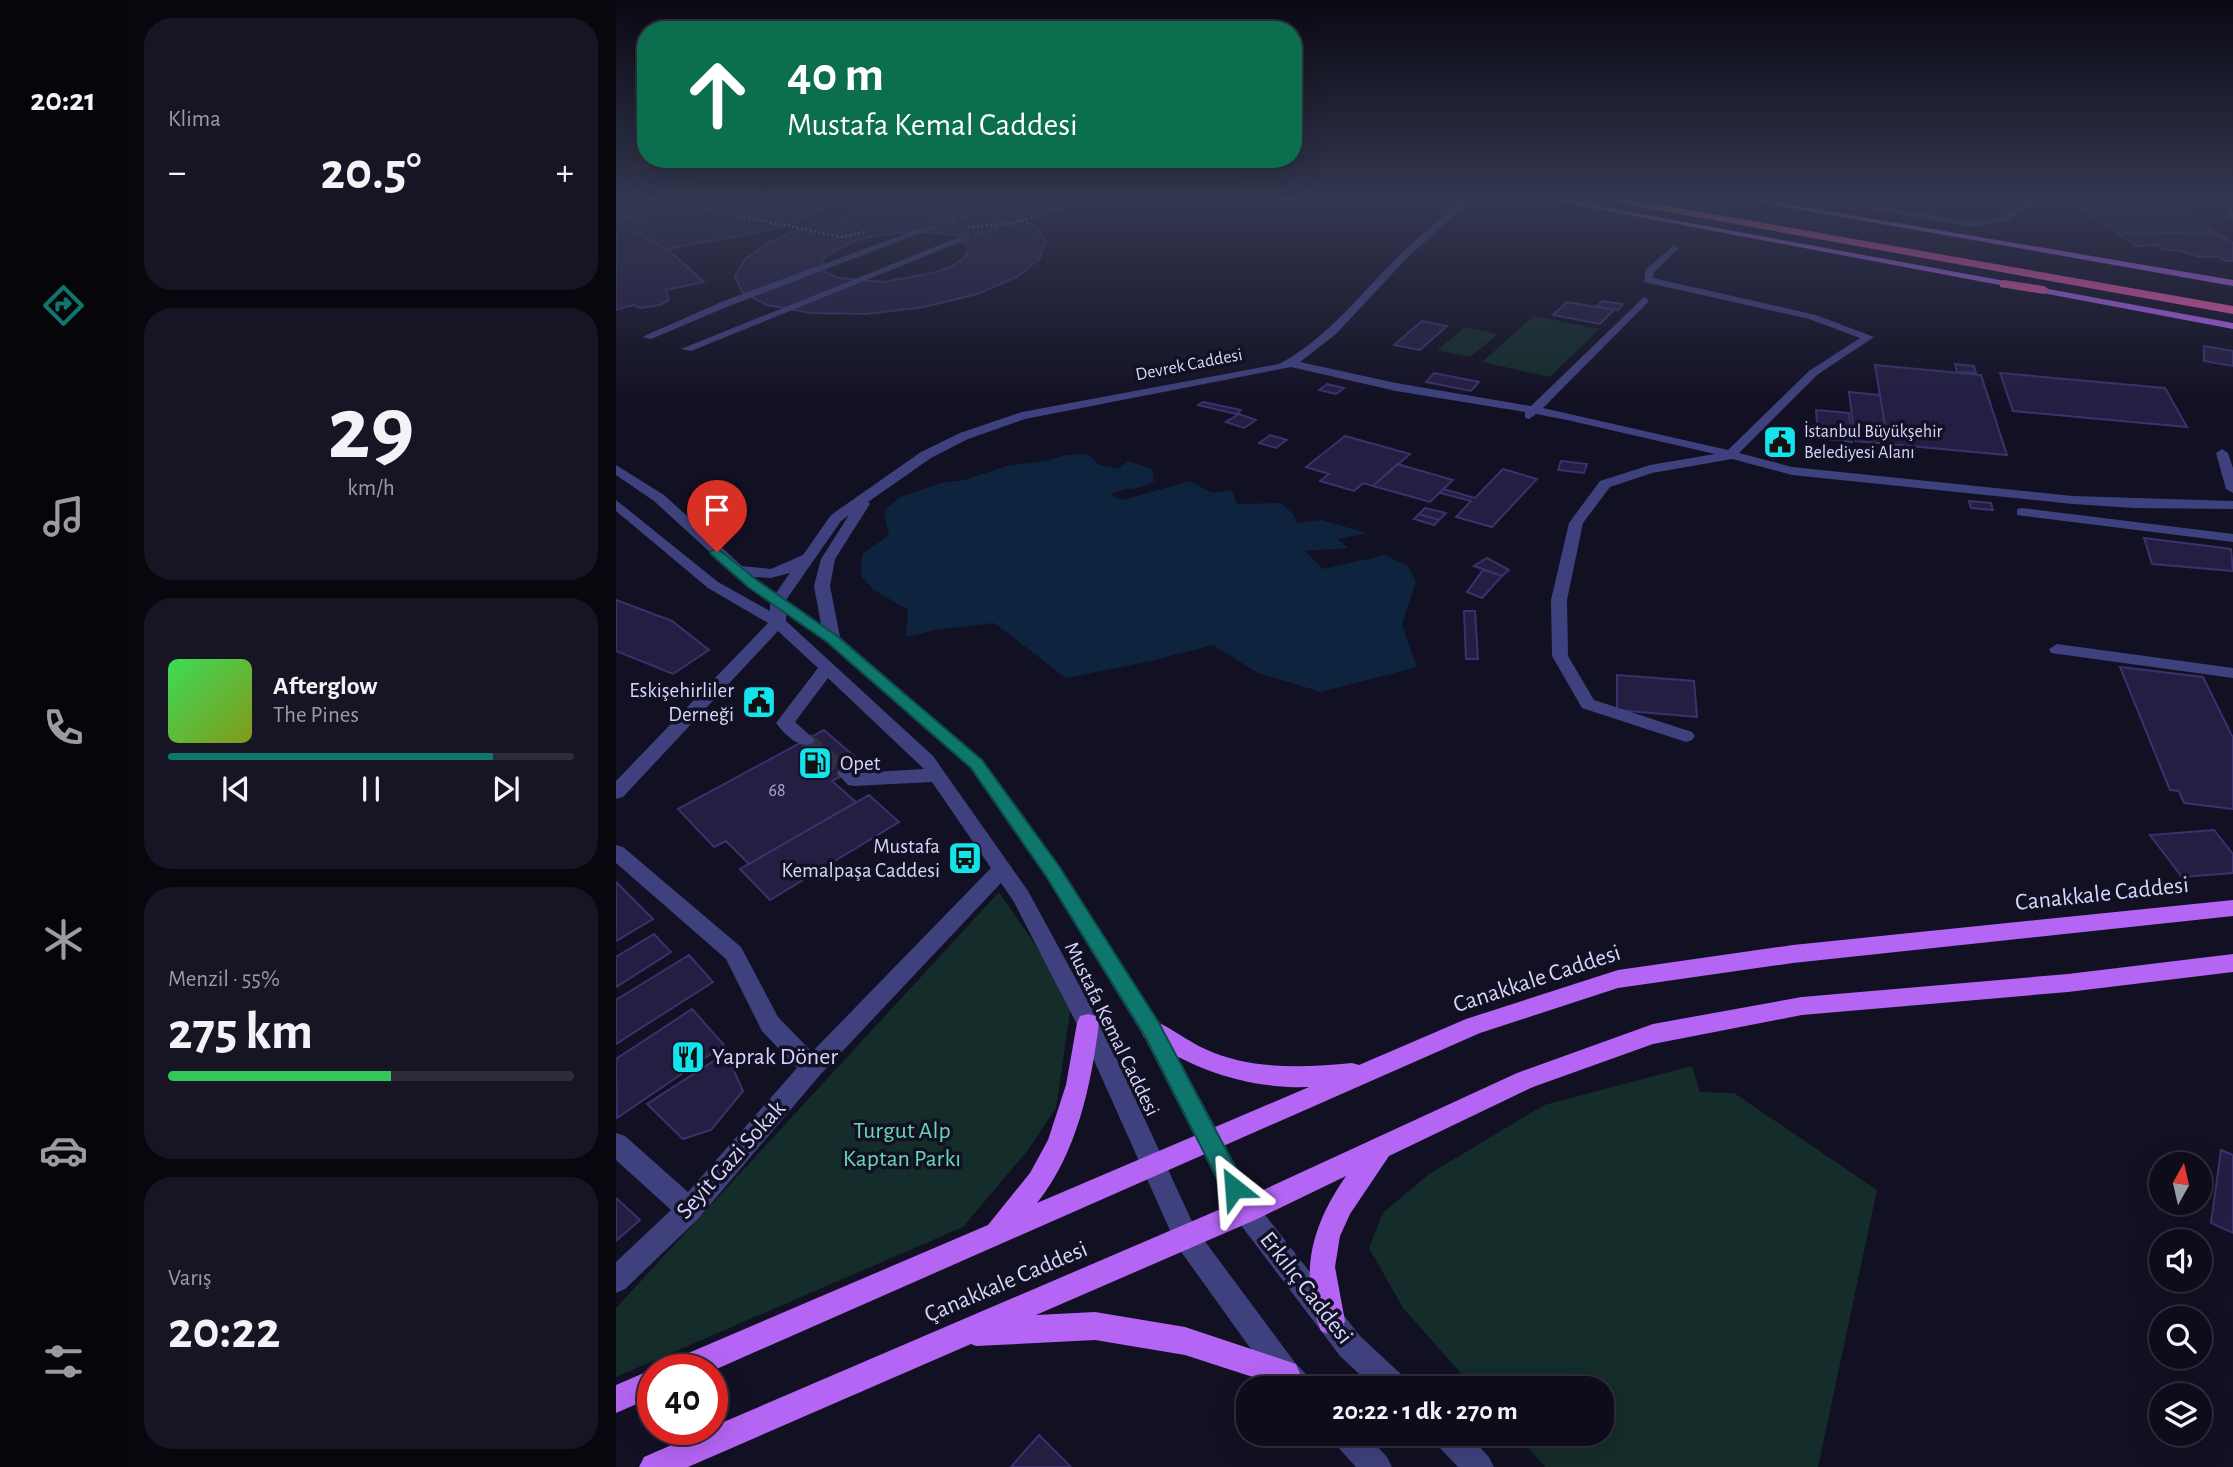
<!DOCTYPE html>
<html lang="tr">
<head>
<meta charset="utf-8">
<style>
  :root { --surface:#0e0c1a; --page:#171523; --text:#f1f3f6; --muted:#9b9ba2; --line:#2e2c39; --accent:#0f766e }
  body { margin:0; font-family:"Alegreya Sans",sans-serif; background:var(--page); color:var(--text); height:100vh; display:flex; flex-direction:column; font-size:26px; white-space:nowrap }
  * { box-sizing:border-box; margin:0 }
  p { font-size:23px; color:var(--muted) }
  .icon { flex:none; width:38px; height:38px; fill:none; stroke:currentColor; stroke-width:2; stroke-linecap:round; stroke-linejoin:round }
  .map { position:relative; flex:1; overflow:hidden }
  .drawer { display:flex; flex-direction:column; gap:18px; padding:18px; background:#08070e; width:490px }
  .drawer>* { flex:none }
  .banner { position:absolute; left:21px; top:21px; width:665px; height:147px; border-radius:28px; box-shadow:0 7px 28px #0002,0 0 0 2px var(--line); background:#0b6e4f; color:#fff; overflow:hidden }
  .needle { width:46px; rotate:8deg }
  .buttons { position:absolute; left:1533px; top:1152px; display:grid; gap:14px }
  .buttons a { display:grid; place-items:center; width:63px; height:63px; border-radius:50%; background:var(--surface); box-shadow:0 7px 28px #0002,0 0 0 2px var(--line); font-size:35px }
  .speed { position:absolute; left:21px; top:1354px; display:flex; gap:14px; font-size:35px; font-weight:700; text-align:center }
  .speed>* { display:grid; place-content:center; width:91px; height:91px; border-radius:50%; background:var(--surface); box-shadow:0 7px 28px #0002,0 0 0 2px var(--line); line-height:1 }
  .speed .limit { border:10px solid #d22; background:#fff; color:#111 }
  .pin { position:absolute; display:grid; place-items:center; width:60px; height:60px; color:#fff; margin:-72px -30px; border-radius:50% 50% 50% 0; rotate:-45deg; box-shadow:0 0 7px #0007 }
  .pin .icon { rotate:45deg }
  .me { position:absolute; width:77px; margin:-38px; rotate:332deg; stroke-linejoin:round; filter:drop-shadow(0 0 5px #0008) }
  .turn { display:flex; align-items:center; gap:24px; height:147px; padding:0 35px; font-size:32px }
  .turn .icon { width:91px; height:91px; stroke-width:2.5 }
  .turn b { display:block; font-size:49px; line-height:60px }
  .big { font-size:52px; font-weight:600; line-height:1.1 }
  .drawer .card { flex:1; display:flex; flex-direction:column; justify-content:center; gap:10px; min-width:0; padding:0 24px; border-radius:28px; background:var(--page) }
  .drawer .dial { align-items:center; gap:0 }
  .dial b { font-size:91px; line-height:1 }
  .song { display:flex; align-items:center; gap:21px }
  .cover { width:84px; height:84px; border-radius:10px; background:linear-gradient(135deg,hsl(130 70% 55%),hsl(70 70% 35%)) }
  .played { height:7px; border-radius:4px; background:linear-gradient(90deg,var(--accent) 80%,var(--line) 80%) }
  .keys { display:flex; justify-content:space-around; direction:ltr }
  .heat { display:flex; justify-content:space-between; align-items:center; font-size:38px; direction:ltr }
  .charge { height:10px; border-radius:5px; background:linear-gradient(90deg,#34c759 55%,var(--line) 0) }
  .trip { position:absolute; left:620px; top:1376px; width:378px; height:70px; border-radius:28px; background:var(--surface); box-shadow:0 7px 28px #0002,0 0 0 2px var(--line); font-weight:600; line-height:70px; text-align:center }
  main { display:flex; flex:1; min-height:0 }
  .dock { display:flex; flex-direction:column; width:126px; justify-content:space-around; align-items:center; background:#06050a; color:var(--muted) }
  .dock .icon { width:49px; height:49px }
  .dock .current { color:var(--accent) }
  .dock b { font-size:32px; color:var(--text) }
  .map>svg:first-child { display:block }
</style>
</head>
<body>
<main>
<nav class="dock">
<b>20:21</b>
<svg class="icon current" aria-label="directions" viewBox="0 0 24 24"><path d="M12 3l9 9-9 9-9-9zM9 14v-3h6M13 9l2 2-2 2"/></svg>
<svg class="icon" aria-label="music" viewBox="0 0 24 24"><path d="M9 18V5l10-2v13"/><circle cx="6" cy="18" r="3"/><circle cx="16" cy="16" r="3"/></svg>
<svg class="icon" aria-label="phone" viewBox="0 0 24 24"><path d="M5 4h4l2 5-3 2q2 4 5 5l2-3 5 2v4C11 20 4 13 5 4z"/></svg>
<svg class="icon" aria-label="climate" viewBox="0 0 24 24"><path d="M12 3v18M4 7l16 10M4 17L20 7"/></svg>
<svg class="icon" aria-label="car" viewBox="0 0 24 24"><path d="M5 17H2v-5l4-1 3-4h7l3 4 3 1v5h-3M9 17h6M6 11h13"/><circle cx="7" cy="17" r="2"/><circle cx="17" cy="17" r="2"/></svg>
<svg class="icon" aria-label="filters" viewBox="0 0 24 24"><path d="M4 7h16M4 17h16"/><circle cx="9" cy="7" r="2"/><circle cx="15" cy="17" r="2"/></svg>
</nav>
<section class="drawer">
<div class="card"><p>Klima</p>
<div class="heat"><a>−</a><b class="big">20.5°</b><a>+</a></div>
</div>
<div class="card dial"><b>29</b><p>km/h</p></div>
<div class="card">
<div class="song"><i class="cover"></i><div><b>Afterglow</b><p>The Pines</p></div></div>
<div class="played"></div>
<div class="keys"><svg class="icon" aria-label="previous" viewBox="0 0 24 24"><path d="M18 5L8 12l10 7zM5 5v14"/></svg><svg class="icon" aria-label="pause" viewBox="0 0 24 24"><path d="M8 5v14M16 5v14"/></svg><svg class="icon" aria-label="next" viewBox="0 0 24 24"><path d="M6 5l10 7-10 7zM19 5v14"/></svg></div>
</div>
<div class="card"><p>Menzil · 55%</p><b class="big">275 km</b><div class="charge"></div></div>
<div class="card"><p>Varış</p><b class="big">20:22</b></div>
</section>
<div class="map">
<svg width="1617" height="1467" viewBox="0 0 1617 1467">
  <rect width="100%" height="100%" fill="#121023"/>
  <path fill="#142c2a" d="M 918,316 L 983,329 L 934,377 L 866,362 Z
    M 849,327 L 882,334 L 854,357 L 821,350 Z
    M 383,892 L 456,998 L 440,1108 L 412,1150 L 347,1227 L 0,1377 L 0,1308 Z
    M 1076,1066 L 1084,1092 L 1118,1093 L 1261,1190 L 1202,1467 L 929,1467 L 899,1433 L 985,1433 L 985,1388 L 858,1388 L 787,1308 L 753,1248 L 767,1213 L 813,1174 L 928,1105 Z"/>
  <path fill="#0e233e" d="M 472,454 L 483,465 L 503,469 L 512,461 L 536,469 L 538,481 C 527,491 508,486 494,495 L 506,500 L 574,481 L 596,493 L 616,490 L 621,504 L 665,503 L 677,514 L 681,523 L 705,520 L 751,533 L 722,539 L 732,548 L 689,551 L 707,569 L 769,555 L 792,566 L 800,581 L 786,625 L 801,667 L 705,692 L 642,673 L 597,645 L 535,661 L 450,678 L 378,623 L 319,630 L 290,637 L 292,610 L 258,590 L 245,576 L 246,554 L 273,535 L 268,511 L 284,497 L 325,483 L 348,480 L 391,466 L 428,461 L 451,455 Z"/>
  <path fill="#231e42" stroke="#39326c" stroke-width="2" fill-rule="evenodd" d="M 0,200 L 96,200 L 61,212 L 20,218 L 0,217 Z
    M 96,200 L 206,200 L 223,201 L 180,222 L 148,231 L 51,249 L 0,222 L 0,217 L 61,212 Z
    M 1548,200 L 1598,232 L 1502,234 L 1461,205 L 1470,205 L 1466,202 Z
    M 317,206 L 358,208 L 392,214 L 418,225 L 430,240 L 424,258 L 401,277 L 361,294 L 308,307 L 250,314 L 195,313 L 151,305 L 127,293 L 119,277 L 129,259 L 152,243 L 186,228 L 227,217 L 272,210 ZM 302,231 L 339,235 L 350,241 L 353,249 L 349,257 L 336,266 L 317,273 L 267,282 L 223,278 L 211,273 L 205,265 L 209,257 L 236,242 L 256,236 Z
    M 0,222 L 51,249 L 88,282 L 50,290 L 53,300 L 44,305 L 24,308 L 17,305 L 0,310 Z
    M 1598,232 L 1617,243 L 1617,261 L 1609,261 L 1603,257 L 1584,257 L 1561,250 L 1548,250 L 1541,245 L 1520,246 L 1502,234 Z
    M 986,301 L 1007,304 L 1002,310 L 981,306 Z
    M 951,302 L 998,310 L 984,324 L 937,315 Z
    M 806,321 L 831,326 L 804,350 L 778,345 Z
    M 1588,346 L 1617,351 L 1617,366 L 1588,361 Z
    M 1339,364 L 1358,366 L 1360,373 L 1341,372 Z
    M 1259,365 L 1365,375 L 1391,455 L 1272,444 Z
    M 818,373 L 863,382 L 855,391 L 810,382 Z
    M 1384,373 L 1549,388 L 1571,427 L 1397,411 Z
    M 711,384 L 728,388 L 720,394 L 703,390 Z
    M 1233,392 L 1264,395 L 1272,444 L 1239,441 Z
    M 587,402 L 625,410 L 620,414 L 582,405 Z
    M 1200,410 L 1233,413 L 1236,442 L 1202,438 Z
    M 623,414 L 640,420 L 628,428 L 610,422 Z
    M 654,435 L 671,440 L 660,448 L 643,443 Z
    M 729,436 L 794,454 L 757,486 L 747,483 L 738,491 L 704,481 L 713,474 L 690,467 Z
    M 945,461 L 971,464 L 968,473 L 942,470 Z
    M 781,464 L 837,480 L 814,502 L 757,486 Z
    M 887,469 L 921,479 L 876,527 L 840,517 L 855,501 L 824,493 L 827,489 L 859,498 Z
    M 1353,501 L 1375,503 L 1377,510 L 1355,508 Z
    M 809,508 L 830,513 L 823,520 L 803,514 Z
    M 803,514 L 823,520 L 818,525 L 798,519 Z
    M 1528,538 L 1615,549 L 1617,571 L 1536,564 Z
    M 871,558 L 893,570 L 886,576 L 858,566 Z
    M 867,570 L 886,576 L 866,598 L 851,592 Z
    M 0,600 L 56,621 L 93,650 L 57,674 L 0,651 Z
    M 848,611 L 859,611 L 862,659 L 850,659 Z
    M 1504,667 L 1587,677 L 1617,738 L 1617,809 L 1568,803 L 1563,791 L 1554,790 Z
    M 1001,675 L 1078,681 L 1081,717 L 1001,710 Z
    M 208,730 L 247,764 L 216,781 L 240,802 L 133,864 L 110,841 L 98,847 L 62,809 Z
    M 253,795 L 283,822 L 154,900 L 124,869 Z
    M 1598,830 L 1617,854 L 1617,873 L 1566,877 L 1534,835 Z
    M 0,882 L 37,919 L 0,941 Z
    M 38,934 L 55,952 L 0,987 L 0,957 Z
    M 73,955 L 97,982 L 0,1044 L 0,1000 Z
    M 76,1009 L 108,1045 L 1,1118 L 0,1059 Z
    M 110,1053 L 127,1091 L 95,1130 L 67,1139 L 31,1104 Z
    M 1605,1150 L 1617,1155 L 1617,1233 L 1595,1223 Z
    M 0,1198 L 24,1220 L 0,1241 Z
    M 423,1435 L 455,1467 L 395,1467 Z"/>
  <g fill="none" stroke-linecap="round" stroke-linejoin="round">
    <path stroke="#302e44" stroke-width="10" stroke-dasharray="10 5" stroke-linecap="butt" d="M 316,227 L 389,200
      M 344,240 L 445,200"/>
    <path stroke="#302e44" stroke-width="16" stroke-dasharray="16 8" stroke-linecap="butt" d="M 190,740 L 229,772"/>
    <path stroke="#302e44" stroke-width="20" stroke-dasharray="20 10" stroke-linecap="butt" d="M 227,770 L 230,773"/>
    <path stroke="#39ac9d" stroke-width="2.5" stroke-dasharray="2 2.5" stroke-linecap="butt" d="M 79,207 L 226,237 L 252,231
      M 352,227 L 398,223 L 472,200"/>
    <path fill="#3f417e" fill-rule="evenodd" d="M 846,200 L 855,200 L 789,260 L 720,334 L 684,362 L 780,383 L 915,406 L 1028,297 L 1033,300 L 1032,302 L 927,408 L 1112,450 L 1193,371 L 1244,338 L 1193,319 L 1028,282 L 1030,269 L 1058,245 L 1063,248 L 1038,272 L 1037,278 L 1200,315 L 1258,337 L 1201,375 L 1123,453 L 1176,467 L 1457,496 L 1617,501 L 1617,509 L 1518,508 L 1457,504 L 1176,475 L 1116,459 L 1036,473 L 994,487 L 967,523 L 951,600 L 952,656 L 978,700 L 1076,732 L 1079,736 L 1076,740 L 1070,742 L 966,708 L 936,656 L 935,600 L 953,523 L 984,481 L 1034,465 L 1099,454 L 951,420 L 920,414 L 913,419 L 909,418 L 909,412 L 780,391 L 675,367 L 409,419 L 352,439 L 315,458 L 252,502 L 254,504 L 219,559 L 214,586 L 224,637 L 366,760 L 443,866 L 544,1023 L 639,1202 L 744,1336 L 789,1378 L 793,1388 L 758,1388 L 724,1356 L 621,1220 L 528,1037 L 429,876 L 354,768 L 210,642 L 170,614 L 170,621 L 317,756 L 412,891 L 486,1027 L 579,1228 L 680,1364 L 694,1378 L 698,1388 L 664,1388 L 660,1384 L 561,1246 L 468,1038 L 398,902 L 385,883 L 204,1075 L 82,1219 L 9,1289 L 0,1293 L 0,1262 L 55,1210 L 0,1160 L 0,1133 L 9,1136 L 72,1192 L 181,1068 L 146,1031 L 110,959 L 0,863 L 0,845 L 7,847 L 125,947 L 162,1017 L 196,1052 L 375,868 L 316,782 L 238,786 L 232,785 L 221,773 L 224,769 L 230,767 L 242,773 L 308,769 L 212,678 L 179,722 L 199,740 L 196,744 C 182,748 168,734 160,723 L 163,719 L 202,668 L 162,631 L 7,797 L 0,799 L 0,781 L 152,623 L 92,588 L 0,511 L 0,500 L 102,582 L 154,611 L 154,603 L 132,587 L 38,501 L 0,475 L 0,465 L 48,495 L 126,566 L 155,569 L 187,555 L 215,515 L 305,452 L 344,433 L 406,412 L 663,364 C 712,338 743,295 782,257 C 802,236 825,219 846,200 ZM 233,515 L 205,559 L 198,586 L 205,624 L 170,600 L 225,521 ZM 174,573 L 160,593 L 138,577 L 155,578 Z
      M 1202,200 L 1219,200 L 1356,221 L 1381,218 L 1415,200 L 1424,200 L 1394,220 L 1356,227 Z
      M 1602,200 L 1610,200 L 1617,211 L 1617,221 Z
      M 313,225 L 321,227 L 113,306 L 35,339 L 26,337 L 105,302 Z
      M 341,238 L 349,240 L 75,351 L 65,349 Z
      M 1606,449 L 1612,453 L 1617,468 L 1617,493 L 1610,489 L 1600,453 Z
      M 1406,508 L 1617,534 L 1617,542 L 1401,515 L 1401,509 Z
      M 1441,644 L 1617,668 L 1617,678 L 1435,653 L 1433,649 Z
      M 714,1433 L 749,1433 L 771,1457 L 776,1467 L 740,1467 L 718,1443 Z
      M 815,1433 L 850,1433 L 873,1457 L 878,1467 L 842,1467 L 819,1443 Z"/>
    <path fill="#b465f3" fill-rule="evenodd" d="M 934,200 L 949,200 L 1617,323 L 1617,329 Z
      M 1130,200 L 1146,200 L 1617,280 L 1617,286 Z
      M 1617,900 L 1617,916 L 1177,963 L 1002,988 L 864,1033 L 96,1371 L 52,1370 L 56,1360 L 372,1225 L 414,1173 L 432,1140 L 450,1085 L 461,1023 L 464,1016 L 472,1014 L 480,1016 L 483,1023 C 475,1086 461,1153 421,1203 L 693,1087 C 632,1089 578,1070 528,1037 L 525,1030 L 528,1023 L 536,1020 C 555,1027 571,1041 589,1049 C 635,1070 687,1068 736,1063 L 743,1065 L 850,1019 L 1002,970 L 1177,945 Z
      M 1617,954 L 1617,972 L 1452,992 L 1186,1015 L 1037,1044 L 917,1087 L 773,1156 L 734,1214 L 724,1236 L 719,1267 L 729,1321 L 725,1331 L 715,1335 L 705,1331 C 682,1273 696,1225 730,1176 L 639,1220 L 420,1315 L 479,1312 L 569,1327 L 680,1364 L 684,1374 L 680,1384 L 671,1388 L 569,1355 L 479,1340 L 360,1346 L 355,1344 L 72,1467 L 23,1467 L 28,1457 L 90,1430 L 96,1430 L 96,1427 L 621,1202 L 901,1073 L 1037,1024 L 1186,997 L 1452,974 Z
      M 37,1369 L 40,1370 L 37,1370 L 37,1397 L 0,1413 L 0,1385 Z"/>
    <path fill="#f25aad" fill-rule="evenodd" d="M 998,200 L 1018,200 L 1617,306 L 1617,314 L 1003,203 Z
      M 1388,280 L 1428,286 L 1434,290 L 1428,294 L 1384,287 L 1384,281 Z"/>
  </g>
  <linearGradient id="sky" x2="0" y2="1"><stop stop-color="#0a0913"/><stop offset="0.49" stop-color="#333750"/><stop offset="1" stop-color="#333750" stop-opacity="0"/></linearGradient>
  <rect width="1617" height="405" fill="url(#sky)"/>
  <path fill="#0f766e" stroke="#0a4d48" stroke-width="2" d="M 101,548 L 142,581 L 221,636 L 366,760 L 443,866 L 543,1023 L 626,1180 L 629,1188 L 626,1196 L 618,1199 L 610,1196 L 529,1036 L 430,876 L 355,768 L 211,642 L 132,587 L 96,555 L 94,552 Z"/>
  <defs>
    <g id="civic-square" transform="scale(1.75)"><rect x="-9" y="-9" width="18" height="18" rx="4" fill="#13e3ea" stroke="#121023"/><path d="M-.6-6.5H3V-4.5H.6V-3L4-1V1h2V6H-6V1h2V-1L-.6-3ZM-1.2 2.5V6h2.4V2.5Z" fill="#111"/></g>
    <g id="fuel-square" transform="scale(1.75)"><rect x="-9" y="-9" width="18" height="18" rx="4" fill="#13e3ea" stroke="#121023"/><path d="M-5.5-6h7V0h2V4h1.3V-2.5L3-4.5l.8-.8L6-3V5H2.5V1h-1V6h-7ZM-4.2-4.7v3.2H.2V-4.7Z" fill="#111"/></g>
    <g id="bus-square" transform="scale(1.75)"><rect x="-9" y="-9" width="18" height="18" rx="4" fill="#13e3ea" stroke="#121023"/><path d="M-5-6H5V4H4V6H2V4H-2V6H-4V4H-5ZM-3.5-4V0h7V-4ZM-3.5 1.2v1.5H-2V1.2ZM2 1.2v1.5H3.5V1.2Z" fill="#111"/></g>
    <g id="restaurant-square" transform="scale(1.75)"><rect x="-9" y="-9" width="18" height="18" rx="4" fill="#13e3ea" stroke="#121023"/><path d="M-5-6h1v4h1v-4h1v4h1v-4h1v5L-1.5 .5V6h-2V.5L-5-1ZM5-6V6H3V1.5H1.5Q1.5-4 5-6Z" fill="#111"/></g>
  </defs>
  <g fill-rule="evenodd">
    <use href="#civic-square" x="1164" y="442"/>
    <use href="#civic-square" x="143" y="702"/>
    <use href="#fuel-square" x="199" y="763"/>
    <use href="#bus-square" x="349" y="858"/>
    <use href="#restaurant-square" x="72" y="1057"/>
  </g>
  <g text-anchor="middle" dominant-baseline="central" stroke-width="7" stroke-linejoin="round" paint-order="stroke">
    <g font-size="18" fill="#d7d5fc" stroke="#121023">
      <text transform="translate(573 365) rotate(-11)">Devrek Caddesi</text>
    </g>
    <g font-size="18" fill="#d7d5fc" stroke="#121023" text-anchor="start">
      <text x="1188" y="432">İstanbul Büyükşehir<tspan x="1188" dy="21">Belediyesi Alanı</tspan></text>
    </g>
    <g font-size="18" fill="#aaa7ce">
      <text x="161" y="791">68</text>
    </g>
    <g font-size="21" fill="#d7d5fc" stroke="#121023" text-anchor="end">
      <text x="118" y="690">Eskişehirliler<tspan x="118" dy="24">Derneği</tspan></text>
      <text x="224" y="763" text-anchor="start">Opet</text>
      <text x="324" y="846">Mustafa<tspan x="324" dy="24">Kemalpaşa Caddesi</tspan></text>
    </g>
    <g font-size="21" fill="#d7d5fc" stroke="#121023">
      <text transform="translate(496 1029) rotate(64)">Mustafa Kemal Caddesi</text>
    </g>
    <g font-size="24" fill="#d7d5fc" stroke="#121023">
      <text transform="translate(1486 894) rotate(-6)">Canakkale Caddesi</text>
      <text transform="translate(921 979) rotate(-18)">Canakkale Caddesi</text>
      <text transform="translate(115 1160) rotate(-48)">Seyit Gazi Sokak</text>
      <text transform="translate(390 1282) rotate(-23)">Çanakkale Caddesi</text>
      <text transform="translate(690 1288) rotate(52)">Erkılıç Caddesi</text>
    </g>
    <g font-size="24" fill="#d7d5fc" stroke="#121023" text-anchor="start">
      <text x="96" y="1057">Yaprak Döner</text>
    </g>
    <g font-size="24" fill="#67d6b3" stroke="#121023">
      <text x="286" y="1131">Turgut Alp<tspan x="286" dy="28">Kaptan Parkı</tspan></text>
    </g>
  </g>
</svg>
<div class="buttons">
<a><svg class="needle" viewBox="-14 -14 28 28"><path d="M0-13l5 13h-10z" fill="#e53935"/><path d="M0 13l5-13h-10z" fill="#9b9ba2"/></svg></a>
<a><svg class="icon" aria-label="sound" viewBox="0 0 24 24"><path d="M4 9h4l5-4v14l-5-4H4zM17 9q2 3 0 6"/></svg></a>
<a><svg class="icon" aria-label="search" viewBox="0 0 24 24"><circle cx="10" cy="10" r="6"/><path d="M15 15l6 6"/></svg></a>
<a><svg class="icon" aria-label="layers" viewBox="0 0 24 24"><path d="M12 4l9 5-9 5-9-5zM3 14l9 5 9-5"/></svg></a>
</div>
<div class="speed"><div class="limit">40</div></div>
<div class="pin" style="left:101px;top:552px;background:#d93025"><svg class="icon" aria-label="arrive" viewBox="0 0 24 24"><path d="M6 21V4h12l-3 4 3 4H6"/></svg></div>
<svg class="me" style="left:618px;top:1188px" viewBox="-20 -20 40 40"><path d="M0-17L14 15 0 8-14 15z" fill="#0f766e" stroke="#fff" stroke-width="4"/></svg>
<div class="trip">20:22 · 1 dk · 270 m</div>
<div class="banner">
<div class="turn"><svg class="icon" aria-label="ahead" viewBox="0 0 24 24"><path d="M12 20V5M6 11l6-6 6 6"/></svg><div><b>40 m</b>Mustafa Kemal Caddesi</div></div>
</div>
</div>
</main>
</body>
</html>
